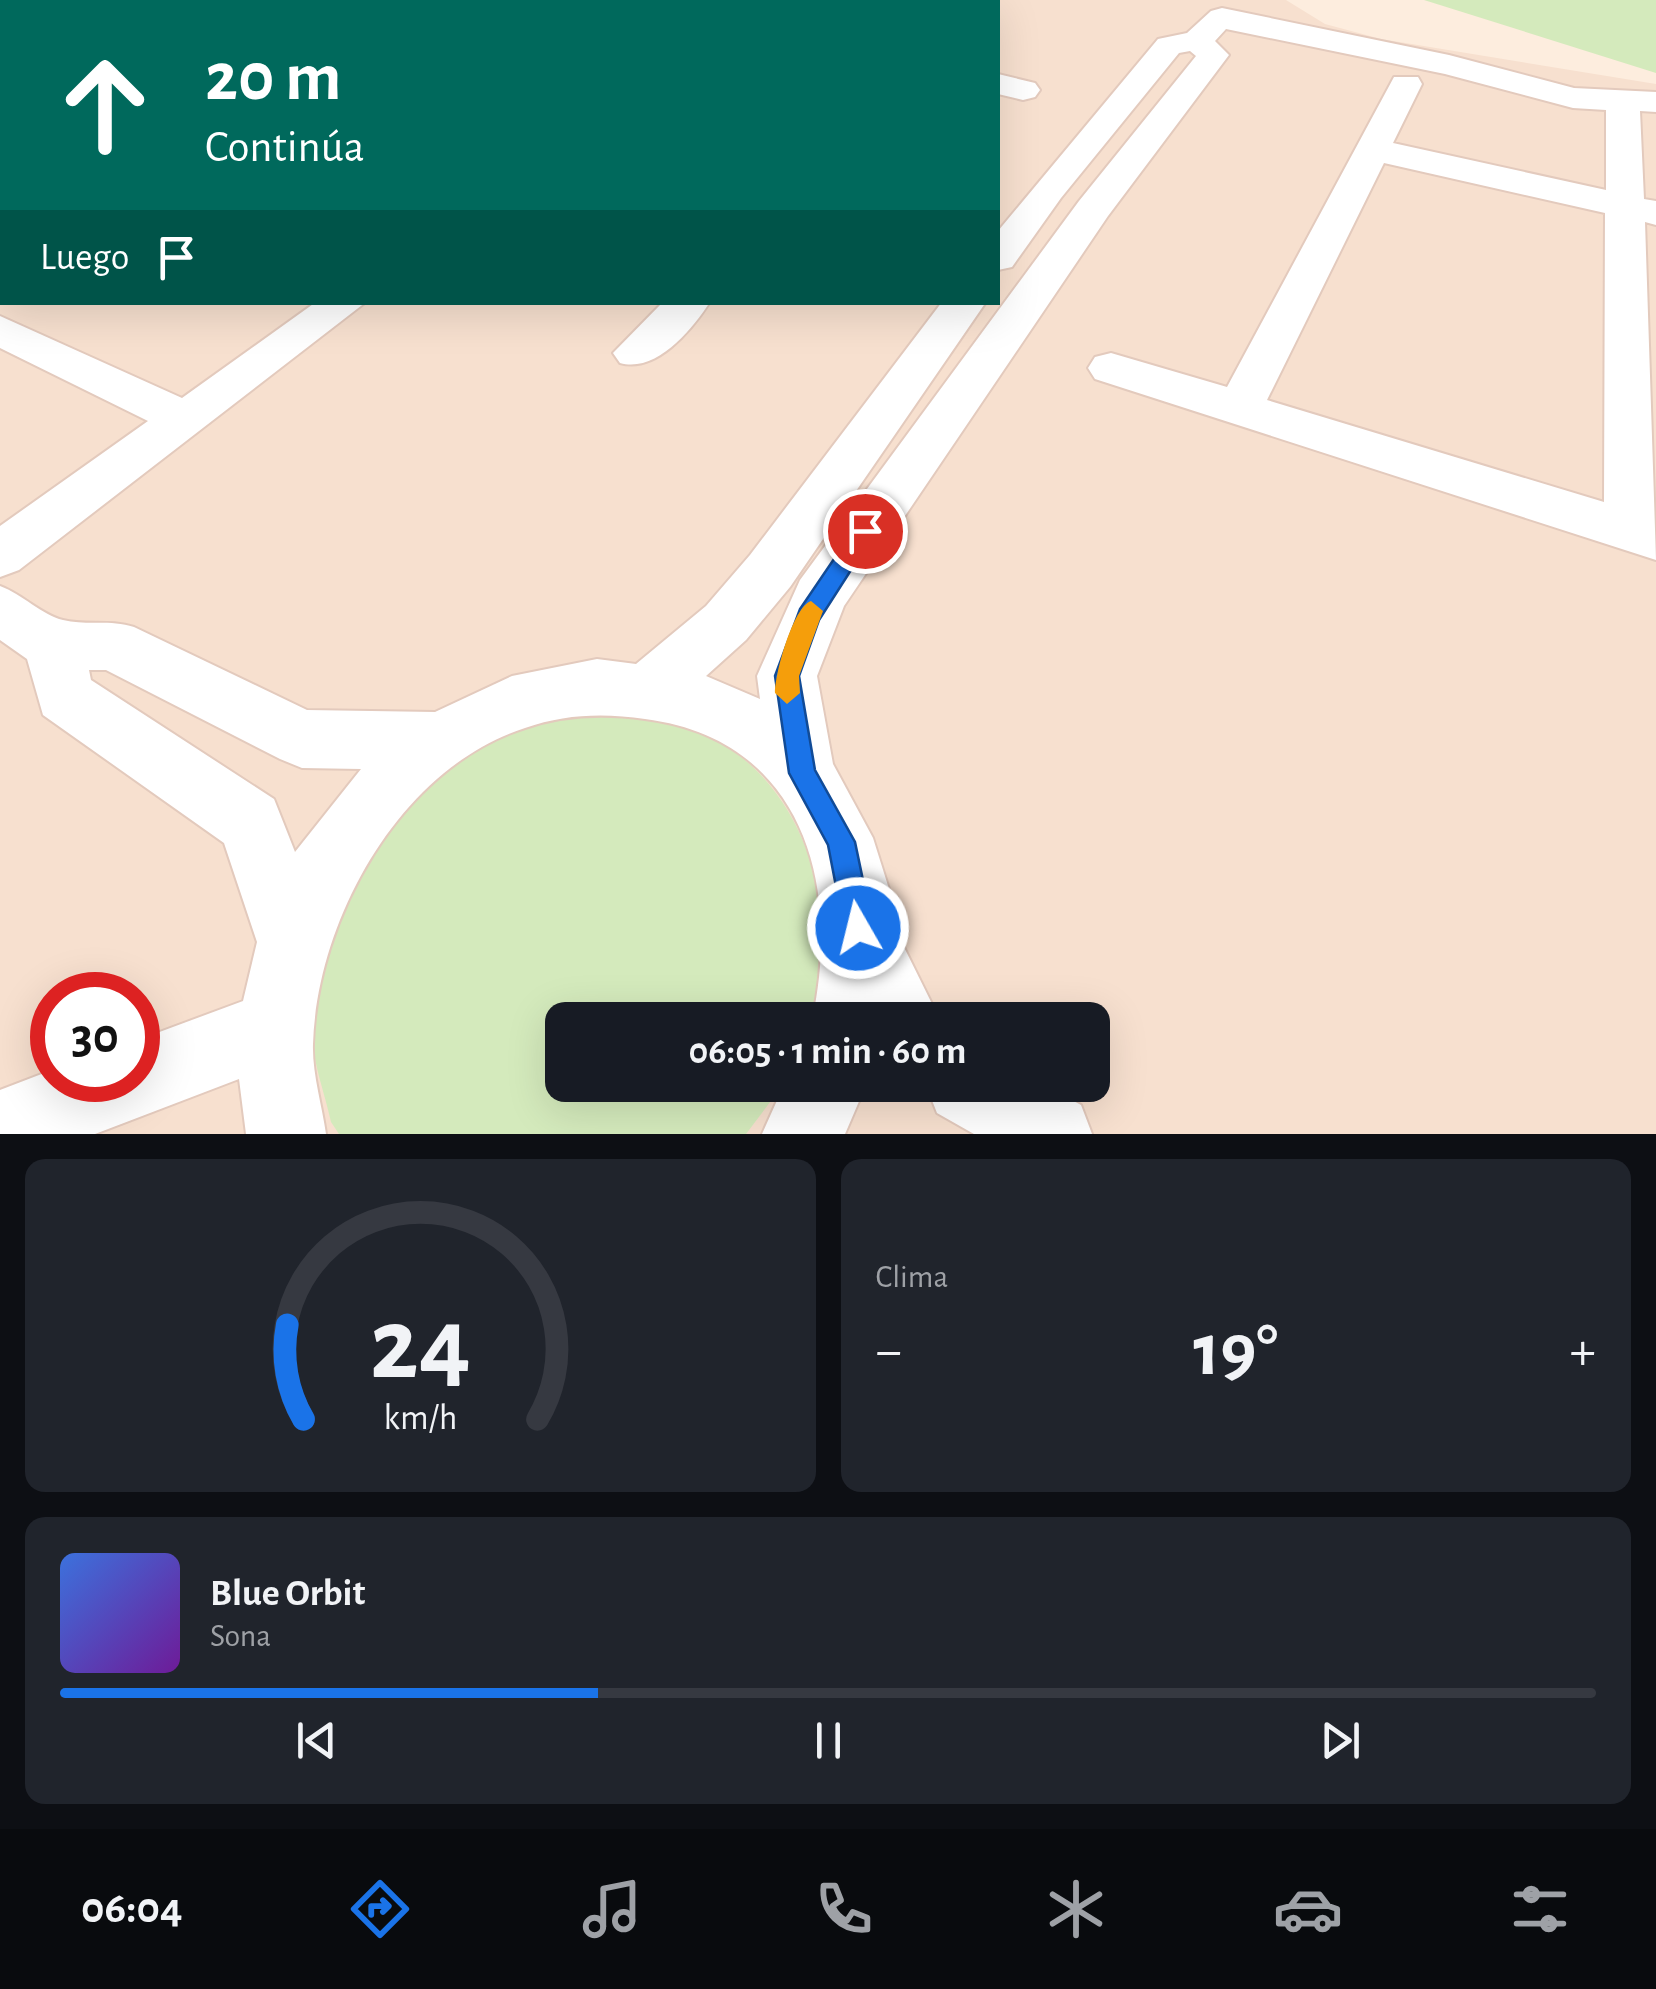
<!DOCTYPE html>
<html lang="es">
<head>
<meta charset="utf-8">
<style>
  :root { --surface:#171b24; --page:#20242c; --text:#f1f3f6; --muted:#9ea1a6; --line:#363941; --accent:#1a73e8 }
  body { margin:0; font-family:"Alegreya Sans",sans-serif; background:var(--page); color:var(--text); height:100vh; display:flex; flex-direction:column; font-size:38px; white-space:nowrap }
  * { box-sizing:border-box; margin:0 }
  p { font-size:32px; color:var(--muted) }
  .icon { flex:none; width:55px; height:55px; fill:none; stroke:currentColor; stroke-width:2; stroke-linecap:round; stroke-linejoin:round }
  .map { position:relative; height:1134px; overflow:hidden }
  .panel { display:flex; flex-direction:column; gap:25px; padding:25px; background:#0d0f14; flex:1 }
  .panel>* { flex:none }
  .banner { position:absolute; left:0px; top:0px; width:1000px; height:305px; box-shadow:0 10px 40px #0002; background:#00695c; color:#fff; overflow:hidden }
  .speed { position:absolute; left:30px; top:972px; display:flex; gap:20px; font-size:50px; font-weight:700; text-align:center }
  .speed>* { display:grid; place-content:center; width:130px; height:130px; border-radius:50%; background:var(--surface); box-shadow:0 10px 40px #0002; line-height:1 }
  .speed .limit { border:15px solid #d22; background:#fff; color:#111 }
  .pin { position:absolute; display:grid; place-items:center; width:85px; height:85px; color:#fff; margin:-42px; border:5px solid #fff; border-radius:50%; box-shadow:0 2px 10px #0007 }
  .me { position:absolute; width:110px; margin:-55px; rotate:352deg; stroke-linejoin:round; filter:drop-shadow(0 0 8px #0008) }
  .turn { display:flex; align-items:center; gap:35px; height:210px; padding:0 40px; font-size:45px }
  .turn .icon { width:130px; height:130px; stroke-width:2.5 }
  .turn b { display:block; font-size:70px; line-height:85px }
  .then { display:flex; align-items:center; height:95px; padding:0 40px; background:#0003; gap:20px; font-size:38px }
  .big { font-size:75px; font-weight:700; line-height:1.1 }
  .panel .card { flex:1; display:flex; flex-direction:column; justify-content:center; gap:15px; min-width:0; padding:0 35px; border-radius:20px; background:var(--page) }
  .panel .dial { align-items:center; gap:0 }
  .dial svg { height:260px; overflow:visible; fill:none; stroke:var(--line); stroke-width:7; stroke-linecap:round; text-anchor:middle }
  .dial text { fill:var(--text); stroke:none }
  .song { display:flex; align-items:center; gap:30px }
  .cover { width:120px; height:120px; border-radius:15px; background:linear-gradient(135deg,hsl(220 70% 55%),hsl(280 70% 35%)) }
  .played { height:10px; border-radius:5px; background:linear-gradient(90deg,var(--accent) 35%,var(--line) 35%) }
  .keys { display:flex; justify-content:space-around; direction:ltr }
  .heat { display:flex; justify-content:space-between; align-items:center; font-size:55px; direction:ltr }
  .panel .tiles { flex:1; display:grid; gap:25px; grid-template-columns:1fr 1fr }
  .card:last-child { grid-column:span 2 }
  .trip { position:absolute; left:545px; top:1002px; width:565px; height:100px; border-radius:20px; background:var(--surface); box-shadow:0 10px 40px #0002; font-weight:700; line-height:100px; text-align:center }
  .dock { display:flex; height:160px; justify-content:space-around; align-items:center; background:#090b0e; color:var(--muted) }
  .dock .icon { width:70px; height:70px }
  .dock .active { color:var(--accent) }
  .dock b { font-size:45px; color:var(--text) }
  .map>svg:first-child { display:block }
</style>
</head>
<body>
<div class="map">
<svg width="1656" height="1134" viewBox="0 0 1656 1134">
  <rect width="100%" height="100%" fill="#fdedde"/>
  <path fill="#f7e0cf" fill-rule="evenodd" d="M 0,0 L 1286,0 L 1325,24 L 1381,39 L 1656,84 L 1656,1134 L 0,1134 ZM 2,2 L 998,2 L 998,302 L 2,302 ZM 52,995 L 138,995 L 138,1080 L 52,1080 ZM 562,1020 L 1092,1020 L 1092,1085 L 562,1085 Z"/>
  <path fill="#d4eabc" d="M 1424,0 L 1656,0 L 1656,73 Z
    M 645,715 C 667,722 691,728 711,738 C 809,786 845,923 809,1020 L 562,1020 L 562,1085 L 783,1085 L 746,1134 L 339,1134 L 331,1122 C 325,1093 310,1055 312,1026 C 323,878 419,746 569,717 C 593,712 621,715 645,715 Z"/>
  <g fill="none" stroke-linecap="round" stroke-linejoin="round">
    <g stroke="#e3cabd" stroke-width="4">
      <path id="street" d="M 687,0 L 724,0 L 726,2 L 689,2 Z
        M 1222,8 L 1449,55 L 1574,88 L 1656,92 L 1656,112 L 1640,111 L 1644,199 L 1656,201 L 1656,225 L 1645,222 L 1656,560 L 1095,379 L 1088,368 L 1095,357 L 1111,353 L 1227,387 L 1394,77 L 1418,77 L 1422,84 L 1393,143 L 1606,190 L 1606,110 L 1573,108 L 1445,74 L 1226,29 L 1215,41 L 1229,55 L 1108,216 L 844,606 L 817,676 L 833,764 L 873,838 L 889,889 L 894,927 L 940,1020 L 812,1020 C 842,883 802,739 645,719 C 604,713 565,714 525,728 C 400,768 317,919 313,1044 C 312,1073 322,1105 326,1134 L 246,1134 L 239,1079 L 95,1134 L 0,1134 L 0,1090 L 52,1070 L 52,1080 L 138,1080 L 138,1040 L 243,1001 L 257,942 L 224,843 L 43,715 L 27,659 L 0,640 L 0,586 C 22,594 42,615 63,620 C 87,626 110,619 134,627 L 307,710 L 435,712 L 512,676 L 597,659 L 636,664 L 706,606 L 750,555 L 942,302 L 986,302 L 790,587 L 746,640 L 706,676 L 760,699 L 757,676 L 800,580 L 1079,201 L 1196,56 L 1190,51 L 1179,53 L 1061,198 L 1012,267 L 998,270 L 998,231 L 1158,39 L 1187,33 L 1211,11 ZM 1384,163 L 1605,213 L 1604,502 L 1267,400 ZM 89,670 L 106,670 L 280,759 L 302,768 L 361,769 L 295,852 L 274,799 L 91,680 Z
        M 998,74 L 1035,83 L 1040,90 L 1035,97 L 1023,100 L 998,94 Z
        M 0,86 L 2,87 L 2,107 L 0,107 Z
        M 316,302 L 366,302 L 19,570 L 0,577 L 0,526 L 148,421 L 0,348 L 0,316 L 182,398 Z
        M 663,302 L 710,302 C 691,331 656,373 620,363 L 613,353 Z
        M 784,1085 L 866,1085 L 845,1134 L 762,1134 Z
        M 926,1085 L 1044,1085 L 1081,1105 L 1092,1134 L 974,1134 L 937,1113 Z"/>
    </g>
    <use href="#street" fill="#fff" fill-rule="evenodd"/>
  </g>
  <path fill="#1a73e8" stroke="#114b97" stroke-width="2.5" d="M 865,523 L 876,531 L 819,620 L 799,676 L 815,770 L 855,842 L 873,928 L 869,938 L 858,942 L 848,938 L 844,928 L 828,845 L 789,773 L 775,676 L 800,609 L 857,525 Z"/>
  <path fill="#f59e0b" d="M 811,601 L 823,611 L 799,676 L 800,693 L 787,704 L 775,693 C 775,673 793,607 811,601 Z"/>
</svg>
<div class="speed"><div class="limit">30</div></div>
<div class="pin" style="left:865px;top:531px;background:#d93025"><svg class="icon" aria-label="arrive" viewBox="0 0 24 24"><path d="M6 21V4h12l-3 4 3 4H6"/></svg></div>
<svg class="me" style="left:858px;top:928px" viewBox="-20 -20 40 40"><circle r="17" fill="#1a73e8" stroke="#fff" stroke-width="3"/><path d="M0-11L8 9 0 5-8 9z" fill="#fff"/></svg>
<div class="trip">06:05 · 1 min · 60 m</div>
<div class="banner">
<div class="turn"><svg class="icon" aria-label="ahead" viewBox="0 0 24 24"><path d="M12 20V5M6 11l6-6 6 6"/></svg><div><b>20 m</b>Continúa</div></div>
<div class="then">Luego<svg class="icon" aria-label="arrive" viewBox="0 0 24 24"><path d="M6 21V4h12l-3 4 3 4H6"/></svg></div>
</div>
</div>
<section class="panel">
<div class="tiles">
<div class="card dial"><svg viewBox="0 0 100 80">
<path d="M14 69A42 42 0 1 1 86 69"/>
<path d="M14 69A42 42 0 0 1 9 40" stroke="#1a73e8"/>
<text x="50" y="56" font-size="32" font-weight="700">24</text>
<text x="50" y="72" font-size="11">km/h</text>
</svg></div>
<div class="card"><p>Clima</p>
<div class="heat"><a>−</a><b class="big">19°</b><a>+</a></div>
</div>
<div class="card">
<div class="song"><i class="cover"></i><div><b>Blue Orbit</b><p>Sona</p></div></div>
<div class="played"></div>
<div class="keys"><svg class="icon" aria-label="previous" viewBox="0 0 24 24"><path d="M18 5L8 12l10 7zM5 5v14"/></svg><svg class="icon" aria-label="pause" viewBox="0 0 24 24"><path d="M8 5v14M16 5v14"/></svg><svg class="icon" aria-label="next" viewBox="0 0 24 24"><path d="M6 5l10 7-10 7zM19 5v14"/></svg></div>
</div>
</div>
</section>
<nav class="dock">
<b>06:04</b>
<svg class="icon active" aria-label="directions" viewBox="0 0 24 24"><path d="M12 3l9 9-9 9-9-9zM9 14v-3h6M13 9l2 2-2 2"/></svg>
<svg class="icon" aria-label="music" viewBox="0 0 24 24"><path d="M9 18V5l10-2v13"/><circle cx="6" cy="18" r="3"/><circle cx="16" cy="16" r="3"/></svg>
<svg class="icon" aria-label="phone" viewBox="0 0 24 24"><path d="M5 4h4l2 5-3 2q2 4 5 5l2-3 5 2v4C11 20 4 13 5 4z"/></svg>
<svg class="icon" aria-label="climate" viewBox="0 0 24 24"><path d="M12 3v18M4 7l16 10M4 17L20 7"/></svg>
<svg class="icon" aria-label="car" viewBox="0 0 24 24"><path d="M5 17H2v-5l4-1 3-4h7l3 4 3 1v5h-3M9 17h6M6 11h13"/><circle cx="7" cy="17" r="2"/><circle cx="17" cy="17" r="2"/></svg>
<svg class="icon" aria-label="filters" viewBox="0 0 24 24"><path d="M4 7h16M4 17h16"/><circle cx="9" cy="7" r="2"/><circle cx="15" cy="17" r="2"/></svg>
</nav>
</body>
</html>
